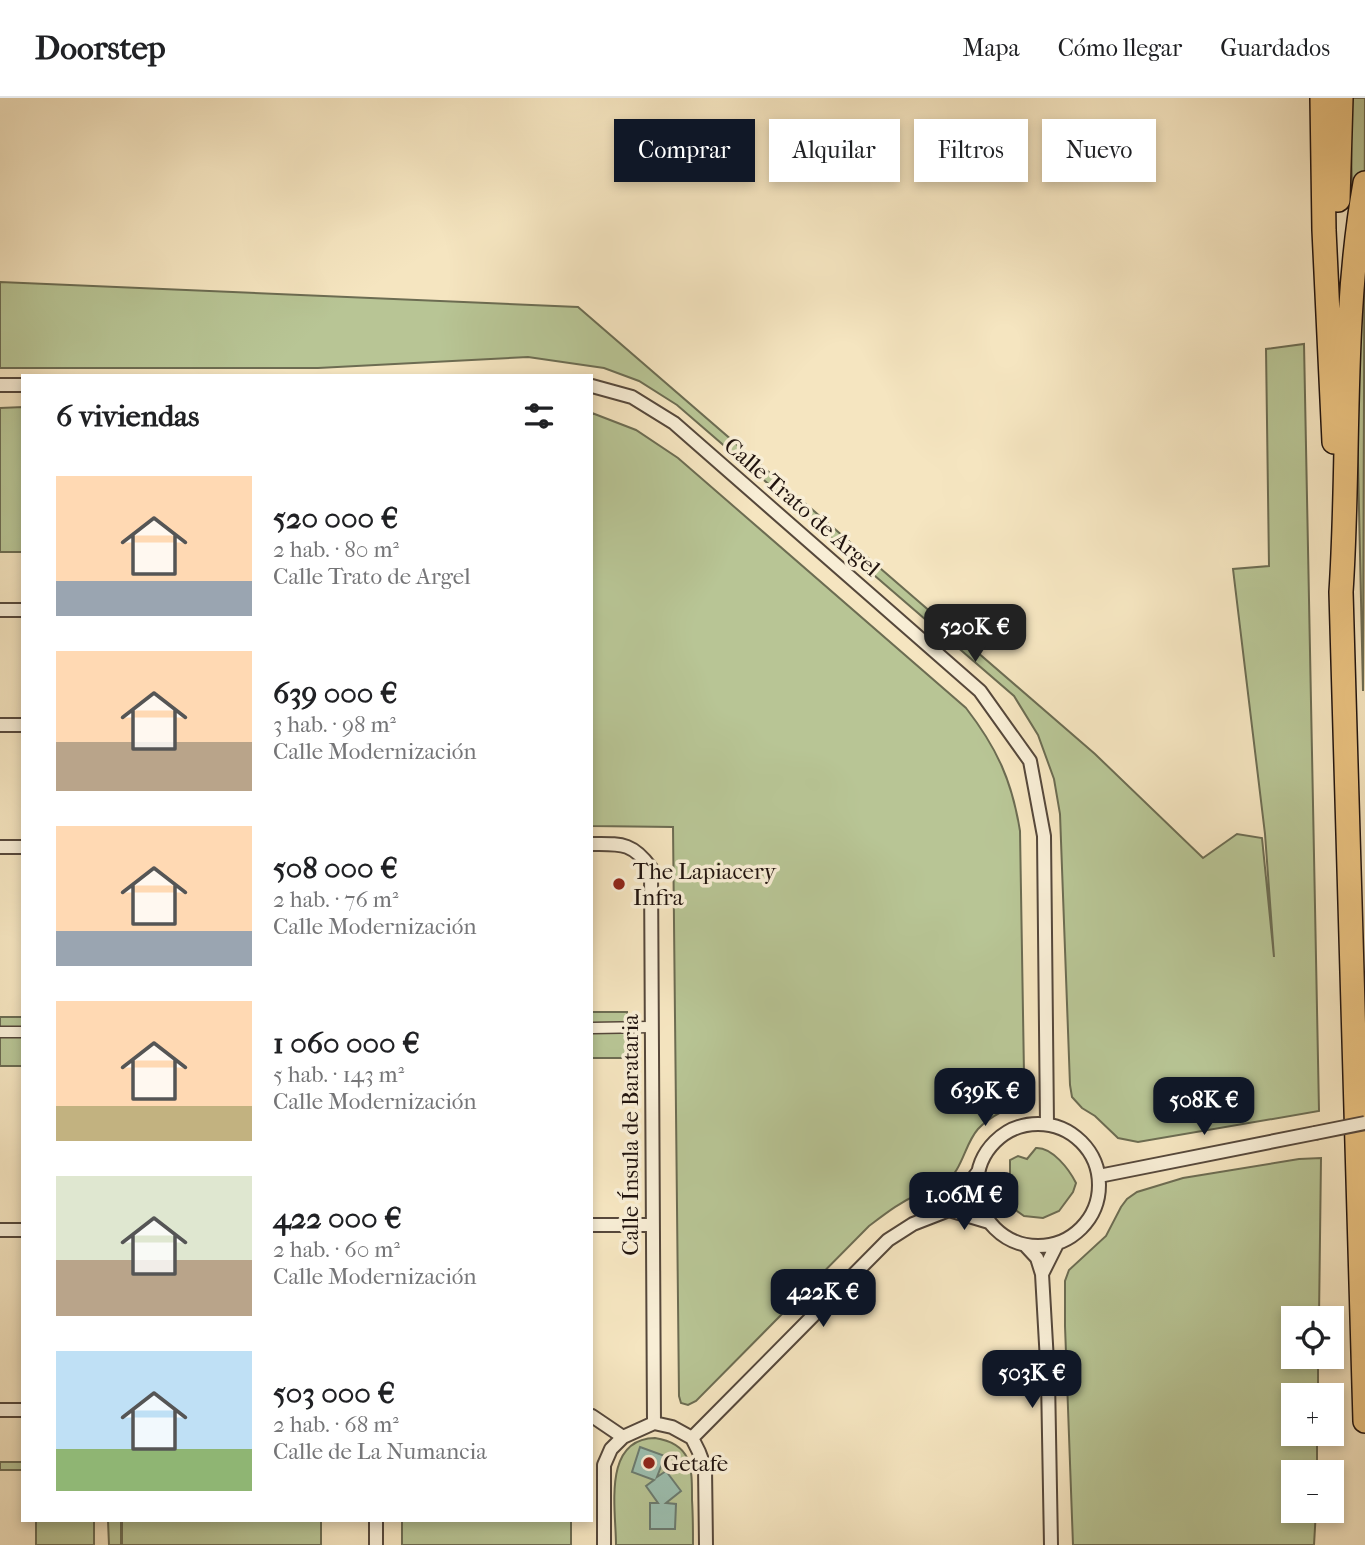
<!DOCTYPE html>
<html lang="es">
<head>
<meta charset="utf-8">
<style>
  body { margin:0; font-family:"IM FELL French Canon",serif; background:#f6f6f6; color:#202124; height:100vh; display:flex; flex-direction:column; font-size:26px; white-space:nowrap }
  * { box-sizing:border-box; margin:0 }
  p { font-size:23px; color:#757577 }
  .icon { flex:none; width:38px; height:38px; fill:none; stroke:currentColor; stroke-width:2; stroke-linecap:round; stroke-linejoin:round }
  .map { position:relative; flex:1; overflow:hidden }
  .details { position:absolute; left:21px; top:276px; width:572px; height:1148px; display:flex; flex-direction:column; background:#fff; border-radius:0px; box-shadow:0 4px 10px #0003 }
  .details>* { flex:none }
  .banner { position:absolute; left:614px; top:21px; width:646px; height:63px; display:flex; gap:14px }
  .controls { position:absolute; left:1281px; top:1208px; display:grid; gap:14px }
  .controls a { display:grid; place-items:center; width:63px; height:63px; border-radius:0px; background:#fff; box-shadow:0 4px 10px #0003; font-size:35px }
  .price { position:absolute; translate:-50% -60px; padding:0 16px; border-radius:14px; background:#111827; color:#fff; font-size:23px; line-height:46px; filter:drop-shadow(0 2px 4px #0008) }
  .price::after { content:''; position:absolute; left:50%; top:42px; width:21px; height:16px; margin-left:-10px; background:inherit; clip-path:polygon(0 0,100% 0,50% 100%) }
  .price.on { background:#222; color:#fff }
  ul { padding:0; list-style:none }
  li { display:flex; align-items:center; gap:21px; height:175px; padding:0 35px }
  li span { display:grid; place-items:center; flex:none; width:196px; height:140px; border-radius:0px; color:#555 }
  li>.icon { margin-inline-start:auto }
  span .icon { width:84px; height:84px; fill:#fffc; stroke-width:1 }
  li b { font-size:30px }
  h2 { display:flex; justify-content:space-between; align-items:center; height:84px; padding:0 35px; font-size:30px }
  .chip { padding:0 24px; border-radius:0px; background:#fff; box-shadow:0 4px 10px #0003; font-size:24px; line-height:63px }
  .chip.on { background:#111827; color:#fff }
  header { display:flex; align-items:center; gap:42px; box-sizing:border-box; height:98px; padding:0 35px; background:#fff; border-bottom:2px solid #e0e0e0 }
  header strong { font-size:33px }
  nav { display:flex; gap:38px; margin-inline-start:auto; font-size:24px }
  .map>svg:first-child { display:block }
  .green { fill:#b8c595; stroke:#6c6c52; stroke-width:2 }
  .water { fill:#9cbfb0; stroke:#6b7b70; stroke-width:2 }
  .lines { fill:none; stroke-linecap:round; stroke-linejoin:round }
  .pedestrian-casing { stroke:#56483b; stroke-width:13 }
  .minor-casing { stroke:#56483b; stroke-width:16 }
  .motorway-casing { stroke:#21140f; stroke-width:26 }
  .pedestrian { stroke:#f8eed6; stroke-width:10 }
  .minor { stroke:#f8eed6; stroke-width:12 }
  .motorway { stroke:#eac280; stroke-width:23 }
  .minor-bridge-casing { stroke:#56483b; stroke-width:16; stroke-linecap:butt }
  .minor-bridge { stroke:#f8eed6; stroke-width:12 }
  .poi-dot { fill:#8f2418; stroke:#f8eed6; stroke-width:2.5 }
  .labels { text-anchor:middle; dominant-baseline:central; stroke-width:7; stroke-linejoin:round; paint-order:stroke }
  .street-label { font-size:23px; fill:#21140f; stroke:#f8eed6 }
  .poi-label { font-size:23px; fill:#21140f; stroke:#f8eed6; text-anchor:start }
</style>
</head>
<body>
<header>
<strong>Doorstep</strong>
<nav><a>Mapa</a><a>Cómo llegar</a><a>Guardados</a></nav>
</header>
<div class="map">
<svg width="1365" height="1447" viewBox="0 0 1365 1447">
  <rect width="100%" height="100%" fill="#f5e5c0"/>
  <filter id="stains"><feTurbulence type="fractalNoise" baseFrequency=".00286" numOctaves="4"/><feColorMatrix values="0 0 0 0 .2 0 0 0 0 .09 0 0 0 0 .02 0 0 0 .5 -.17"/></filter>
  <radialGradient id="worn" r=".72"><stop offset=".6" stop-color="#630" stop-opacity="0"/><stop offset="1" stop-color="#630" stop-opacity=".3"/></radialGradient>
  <!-- green -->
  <path class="green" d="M1350,0H1365L1363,593Z
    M0,184L578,209L1095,656L1203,760L1237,736L1262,740L1274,859L1265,736L1233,471L1269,468L1266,251L1304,246L1319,1013L1138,1044L1118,1040L1095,1018L1082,1010L1072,999L1070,987L1060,716L1054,681L1038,637L1014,598L677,307L639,283L604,270L528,259L318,270H0Z
    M23,309V454H0V310Z
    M592,315L636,332L678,360L966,610C997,650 1012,683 1020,733L1024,976C1019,1020 1002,1005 978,1031C964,1047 963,1072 944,1086C937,1092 928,1093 919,1096C900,1104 885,1116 869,1128L696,1303L688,1307L681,1305L679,1298L673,729L592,728Z
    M592,914H627V960H592Z
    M0,919H23V968H0Z
    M1036,1050C1052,1049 1069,1071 1076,1085L1073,1094L1059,1113L1043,1120L1024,1118L1017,1113L1001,1087L1002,1083L1010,1075V1062L1018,1058L1027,1061Z
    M1321,1060L1319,1220H1293V1258H1318V1297H1293V1335H1317V1374H1293V1412H1316L1314,1447H1073L1065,1228V1183L1069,1172L1106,1138L1121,1109L1127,1101L1137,1094L1183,1080L1299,1061Z
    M655,1340C693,1346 692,1370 692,1402C693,1417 693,1432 693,1447H616C616,1411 602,1341 655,1340Z
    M0,1364H23V1372H0Z
    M36,1423H94V1447H36Z
    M108,1423H121V1447H109Z
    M122,1423H321V1447H122Z
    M402,1423H571V1447H402Z"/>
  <!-- water -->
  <path class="water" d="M640,1349L665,1358L657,1379L666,1373L681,1393L666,1405L676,1406L675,1431H650V1405H658L646,1388L654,1382L632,1374Z"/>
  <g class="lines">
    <!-- pedestrian casing -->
    <g class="pedestrian-casing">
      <path id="pedestrian" d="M592,930L650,929
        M0,934H23"/>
    </g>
    <!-- minor casing -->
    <g class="minor-casing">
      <path id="minor" d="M0,287H23
        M592,288L632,299L674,325L980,593L1030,663L1044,738L1047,1026
        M0,512H23
        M0,627H23
        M592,746C621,746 632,744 651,770L654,1325
        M0,749H23
        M977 1087a61 61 0 1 1 122 0a61 61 0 1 1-122 0Z
        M1099,1078L1315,1035
        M949,1112L989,1124
        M592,1127H652
        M0,1132H23
        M1025,1147L1037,1160L1042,1176L1048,1281L1051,1447
        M1042,1176L1057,1146
        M0,1312H23
        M592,1318L623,1339
        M692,1340L888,1142L913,1126L949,1112L978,1074
        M376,1423V1447
        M604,1447V1367L611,1351L623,1339L654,1325L672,1329L692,1340L699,1354L705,1370L706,1447"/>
    </g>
    <!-- motorway casing -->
    <g class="motorway-casing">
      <path id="motorway" d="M1322,0L1324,132L1334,344
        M1365,85C1341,219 1350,358 1341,494L1365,1323
        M1338,102L1341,0"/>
    </g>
    <!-- pedestrian -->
    <use href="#pedestrian" class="pedestrian"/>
    <!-- minor -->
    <use href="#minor" class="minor"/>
    <!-- motorway -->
    <use href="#motorway" class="motorway"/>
    <!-- minor-bridge casing -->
    <g class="minor-bridge-casing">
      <path id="minor-bridge" d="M1315,1035L1365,1025"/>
    </g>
    <!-- minor-bridge -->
    <use href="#minor-bridge" class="minor-bridge"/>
  </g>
  <!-- markers -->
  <g class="poi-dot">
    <circle cx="619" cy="786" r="7"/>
    <circle cx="649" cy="1365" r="7"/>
  </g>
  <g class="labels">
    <!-- street labels -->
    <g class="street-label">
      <text transform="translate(802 409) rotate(41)">Calle Trato de Argel</text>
      <text transform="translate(630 1037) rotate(-90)">Calle Ínsula de Barataria</text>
    </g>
    <!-- poi labels -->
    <g class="poi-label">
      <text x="633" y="773">The Lapiacery<tspan x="633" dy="26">Infra</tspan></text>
      <text x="663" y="1365">Getafe</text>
    </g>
  </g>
  <rect width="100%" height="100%" filter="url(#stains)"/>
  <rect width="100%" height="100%" fill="url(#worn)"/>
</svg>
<div class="controls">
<a><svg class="icon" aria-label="locate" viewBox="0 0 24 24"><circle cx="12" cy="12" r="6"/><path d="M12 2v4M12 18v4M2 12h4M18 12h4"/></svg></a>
<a>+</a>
<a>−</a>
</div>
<b class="price on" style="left:975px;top:566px">520K €</b>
<b class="price" style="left:985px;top:1030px">639K €</b>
<b class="price" style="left:1204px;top:1039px">508K €</b>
<b class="price" style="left:964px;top:1134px">1.06M €</b>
<b class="price" style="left:823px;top:1231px">422K €</b>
<b class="price" style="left:1032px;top:1312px">503K €</b>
<div class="banner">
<a class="chip on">Comprar</a>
<a class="chip">Alquilar</a>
<a class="chip">Filtros</a>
<a class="chip">Nuevo</a>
</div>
<section class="details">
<h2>6 viviendas<svg class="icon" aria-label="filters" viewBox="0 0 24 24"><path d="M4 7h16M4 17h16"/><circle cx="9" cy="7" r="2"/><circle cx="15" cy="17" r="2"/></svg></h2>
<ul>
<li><span style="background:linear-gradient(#ffd9b3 75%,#9aa5b1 0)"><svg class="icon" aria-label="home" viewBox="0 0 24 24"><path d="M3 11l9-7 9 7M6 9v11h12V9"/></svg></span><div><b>520 000 €</b><p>2 hab. · 80 m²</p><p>Calle Trato de Argel</p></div></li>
<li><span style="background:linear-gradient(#ffd9b3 65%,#b9a48a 0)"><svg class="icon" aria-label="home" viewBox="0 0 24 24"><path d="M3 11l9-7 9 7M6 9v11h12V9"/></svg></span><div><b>639 000 €</b><p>3 hab. · 98 m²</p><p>Calle Modernización</p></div></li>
<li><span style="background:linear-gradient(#ffd9b3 75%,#9aa5b1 0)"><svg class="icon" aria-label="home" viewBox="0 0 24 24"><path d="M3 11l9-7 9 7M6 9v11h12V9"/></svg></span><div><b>508 000 €</b><p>2 hab. · 76 m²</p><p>Calle Modernización</p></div></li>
<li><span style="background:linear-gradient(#ffd9b3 75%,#c2b280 0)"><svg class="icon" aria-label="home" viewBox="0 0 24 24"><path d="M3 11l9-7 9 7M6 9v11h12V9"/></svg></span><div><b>1 060 000 €</b><p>5 hab. · 143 m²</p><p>Calle Modernización</p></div></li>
<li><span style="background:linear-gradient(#dfe7d0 60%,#b9a48a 0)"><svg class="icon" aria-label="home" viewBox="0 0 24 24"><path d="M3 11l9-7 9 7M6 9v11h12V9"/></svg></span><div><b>422 000 €</b><p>2 hab. · 60 m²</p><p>Calle Modernización</p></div></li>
<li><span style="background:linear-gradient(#bfe0f5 70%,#8fb573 0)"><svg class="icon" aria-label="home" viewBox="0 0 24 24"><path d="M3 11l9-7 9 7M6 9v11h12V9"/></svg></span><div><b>503 000 €</b><p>2 hab. · 68 m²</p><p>Calle de La Numancia</p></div></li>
</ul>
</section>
</div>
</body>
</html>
